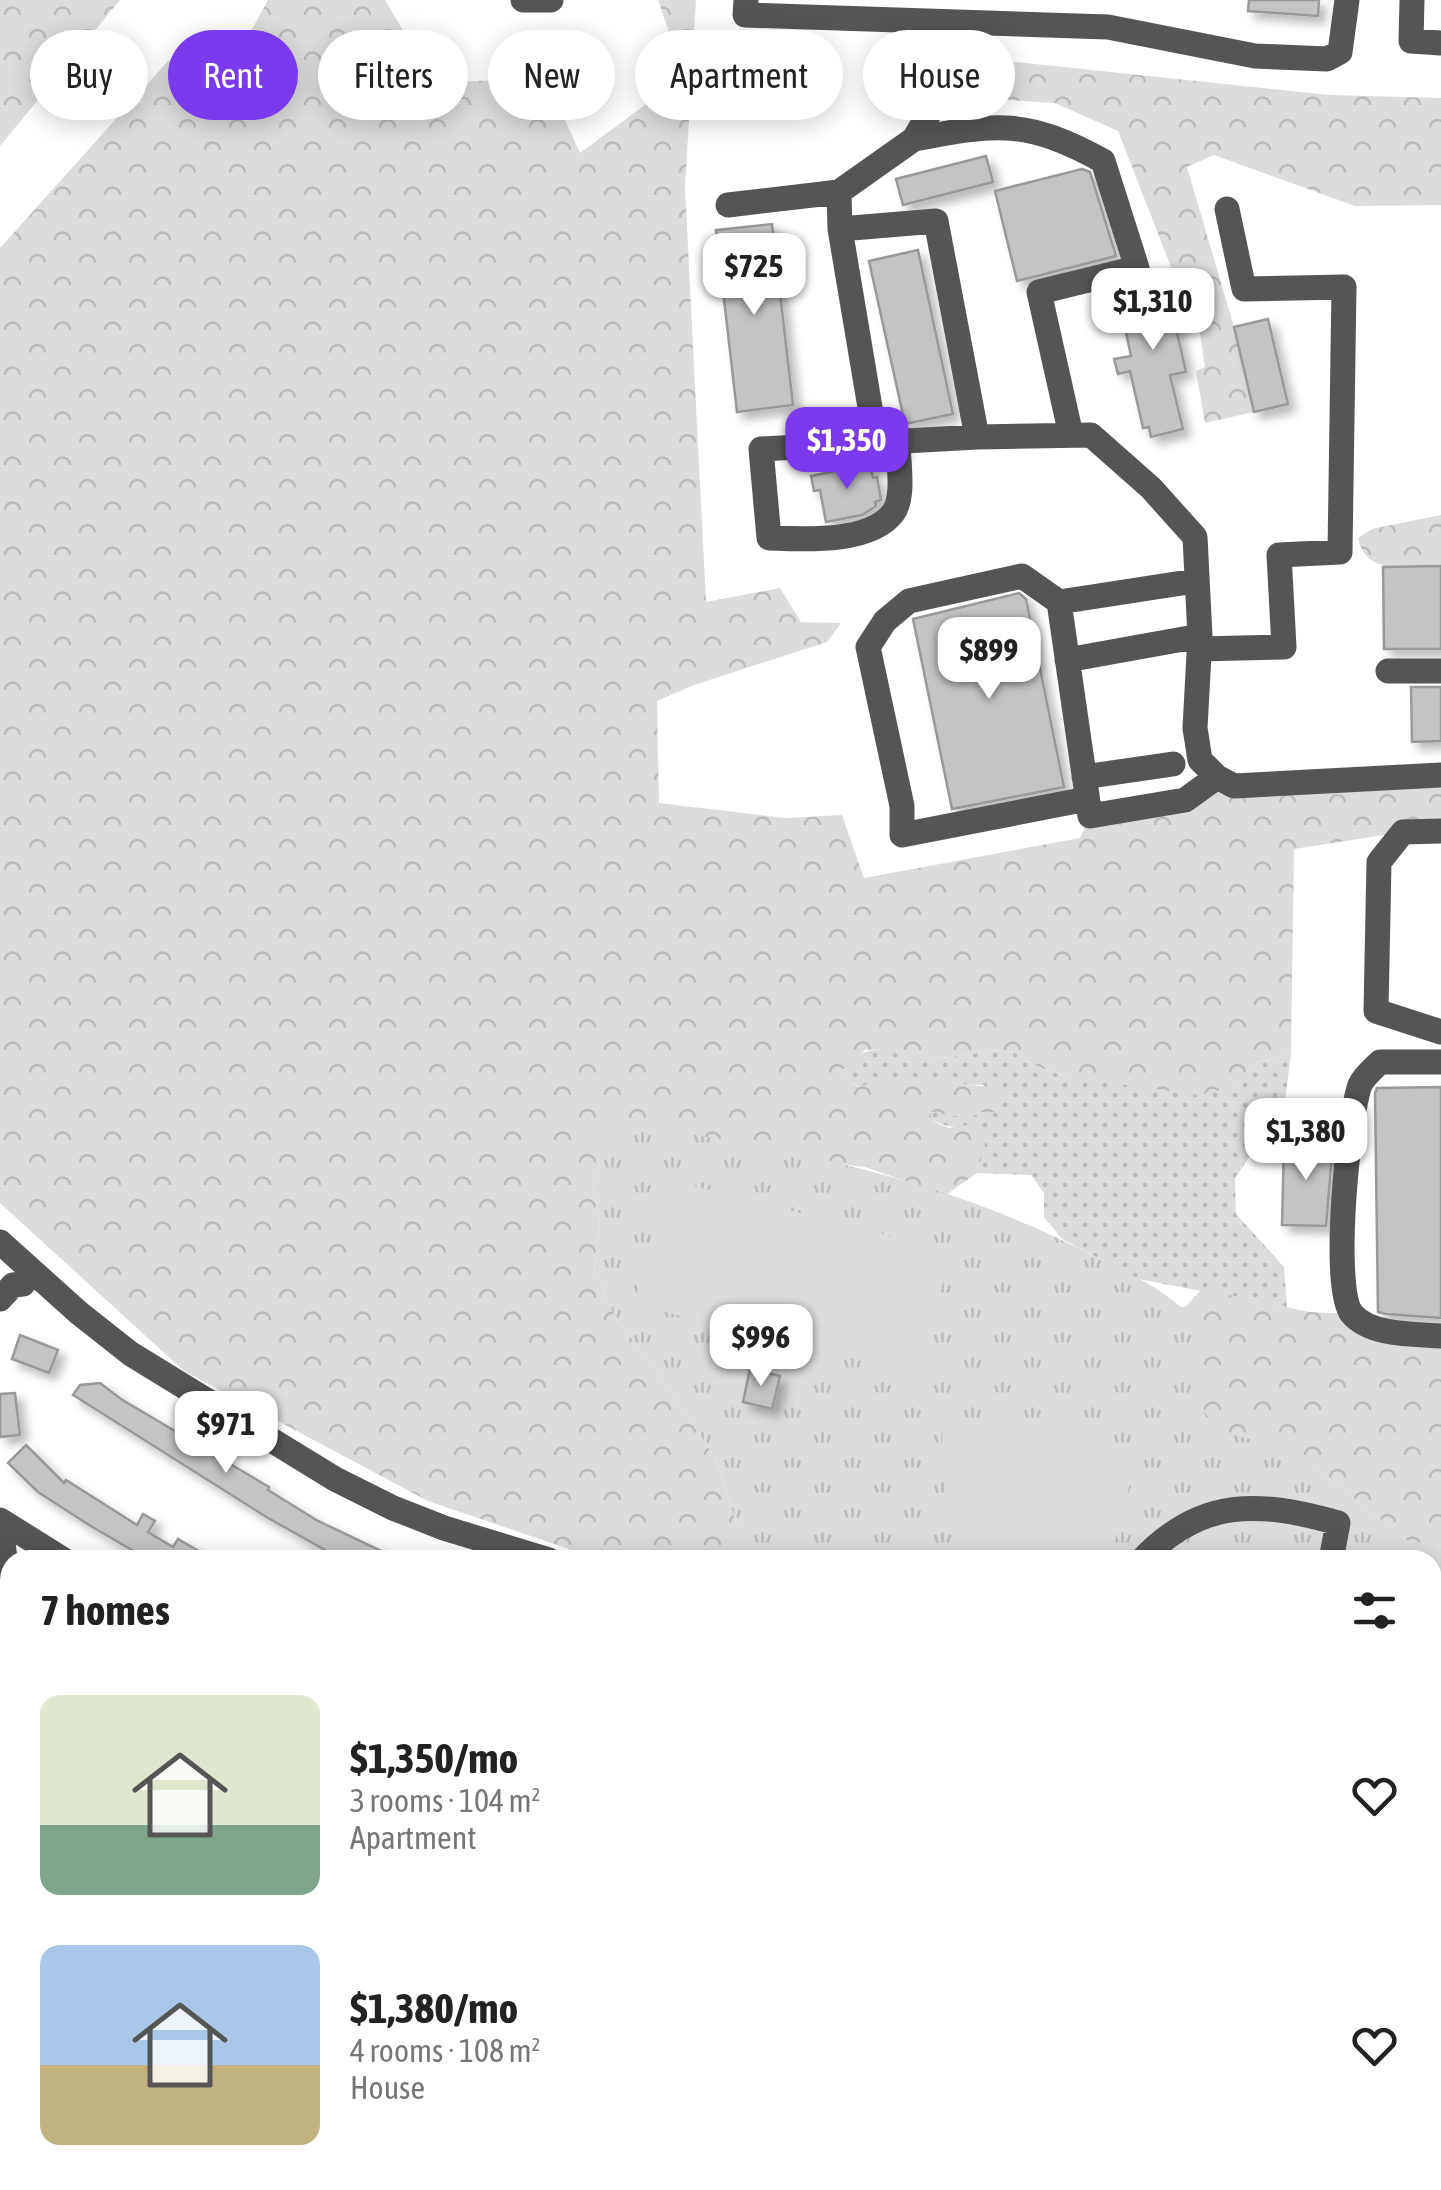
<!DOCTYPE html>
<html lang="en">
<head>
<meta charset="utf-8">
<style>
  body { margin:0; font-family:"Asap Condensed",sans-serif; background:#f6f6f6; color:#222; height:100vh; display:flex; flex-direction:column; font-size:38px; white-space:nowrap }
  * { box-sizing:border-box; margin:0 }
  p { font-size:32px; color:#767676 }
  .icon { flex:none; width:55px; height:55px; fill:none; stroke:currentColor; stroke-width:2; stroke-linecap:round; stroke-linejoin:round }
  .map { position:relative; flex:1; overflow:hidden }
  .side { position:absolute; left:0px; top:1550px; width:1442px; height:640px; display:flex; flex-direction:column; background:#fff; border-radius:30px 30px 0 0; box-shadow:0 5px 25px #0003 }
  .side>* { flex:none }
  .hud { position:absolute; left:30px; top:30px; width:1382px; height:90px; display:flex; gap:20px }
  .price { position:absolute; translate:-50% -85px; padding:0 22px; border-radius:20px; background:#fff; color:#222; font-size:32px; line-height:65px; filter:drop-shadow(0 2px 5px #0008) }
  .price::after { content:''; position:absolute; left:50%; top:60px; width:30px; height:22px; margin-left:-15px; background:inherit; clip-path:polygon(0 0,100% 0,50% 100%) }
  .price.current { background:#7c3aed; color:#fff }
  ul { padding:0; list-style:none }
  li { display:flex; align-items:center; gap:30px; height:250px; padding:0 40px }
  li span { display:grid; place-items:center; flex:none; width:280px; height:200px; border-radius:20px; color:#555 }
  li>.icon { margin-inline-start:auto }
  span .icon { width:120px; height:120px; fill:#fffc; stroke-width:1 }
  li b { font-size:42px }
  h2 { display:flex; justify-content:space-between; align-items:center; height:120px; padding:0 40px; font-size:42px }
  .tag { padding:0 35px; border-radius:45px; background:#fff; box-shadow:0 5px 25px #0003; font-size:35px; line-height:90px }
  .tag.current { background:#7c3aed; color:#fff }
  .map>svg:first-child { display:block }
  .grass { fill:url(#grass-dots) }
  .forest { fill:url(#forest-crowns) }
  .park { fill:url(#park-tufts) }
  .pitch { fill:#dcdcdc }
  .building { fill:#c4c4c4; stroke:#999; stroke-width:2.5; filter:url(#shadow) }
  .lines { fill:none; stroke-linecap:round; stroke-linejoin:round }
  .minor { stroke:#555; stroke-width:25 }
</style>
</head>
<body>
<div class="map">
<svg width="1441" height="2190" viewBox="0 0 1441 2190">
  <defs>
    <pattern id="grass-dots" width="8" height="8" patternUnits="userSpaceOnUse" patternTransform="scale(2.5)"><rect width="8" height="8" fill="#dcdcdc"/><path d="M2 2h.1M6 6h.1" fill="none" stroke="#bbb" stroke-width="1.8" stroke-linecap="round"/></pattern>
    <pattern id="forest-crowns" width="20" height="18" patternUnits="userSpaceOnUse" patternTransform="scale(2.5)"><rect width="20" height="18" fill="#dcdcdc"/><path d="M2 6a3 3 0 1 1 6 0M12 15a3 3 0 1 1 6 0" fill="none" stroke="#bbb"/></pattern>
    <pattern id="park-tufts" width="24" height="20" patternUnits="userSpaceOnUse" patternTransform="scale(2.5)"><rect width="24" height="20" fill="#dcdcdc"/><path d="M3 7l-1-3M5 7V3M7 7l1-3M15 17l-1-3M17 17v-4M19 17l1-3" fill="none" stroke="#bbb"/></pattern>
    <filter id="shadow"><feDropShadow dx="7" dy="7" stdDeviation="5" flood-color="#0004"/></filter>
  </defs>
  <rect width="100%" height="100%" fill="#fff"/>
  <!-- grass -->
  <path class="grass" d="M882,1049L928,1060L999,1050L1015,1053L1039,1067L1067,1077L1130,1084L1230,1088L1255,1063L1291,1054L1282,1125L1258,1144L1235,1178L1236,1214L1284,1267L1287,1307L1138,1279L1062,1239L1044,1217V1193L1031,1175L977,1173L987,1134C966,1125 946,1131 928,1117L927,1110L941,1111L985,1085C943,1086 900,1072 860,1087L844,1079L841,1070C854,1056 863,1050 882,1049Z"/>
  <!-- forest -->
  <path class="forest" d="M0,0H120L0,146Z
    M268,0H385L434,83L546,78L580,153L676,82L668,29L658,0H696L685,188L706,602L780,588L801,622L841,623L827,642L694,685L657,701L659,803L785,818L842,815L864,878L1080,838L1090,816L1185,800L1217,777L1441,775V831L1403,832L1294,849L1291,1054L1255,1063L1230,1088L1199,1095L1067,1077L1039,1067L1015,1053L999,1050L928,1060L912,1059L882,1049L865,1050L842,1070L844,1079L859,1087L874,1081L906,1078L998,1088L1002,1098L995,1112H980L970,1119L928,1111L934,1122L949,1128L967,1125L988,1134L977,1173L946,1195L865,1167L599,1135L600,1161L593,1186L600,1225L594,1269L615,1317L646,1356L715,1457L748,1560H601L428,1501L184,1371L0,1203V248L168,61L252,29Z
    M949,55L1330,95L1441,98V205L1355,206L1214,155L1187,167L1234,327L1254,412L1205,423L1196,371L1205,367L1192,282L1171,267L1118,131L1055,103L995,99L933,107Z
    M1441,515V566C1410,567 1366,577 1358,538L1372,529Z
    M1202,1289L1309,1312L1352,1314L1441,1336V1546L1408,1541L1314,1467L1214,1441L1169,1325Z"/>
  <!-- park -->
  <path class="park" d="M622,1124C786,1147 948,1179 1096,1257C1125,1272 1156,1285 1181,1307L1194,1306L1204,1362L1203,1409L1217,1431L1272,1444L1314,1467L1408,1541L1441,1546V1665L1433,1663L1432,1560H748L715,1457L646,1356L615,1317L594,1269L600,1225L593,1186L600,1161L598,1135Z"/>
  <!-- pitch -->
  <path class="pitch" d="M666,1179L951,1251L919,1375L634,1304Z
    M943,1423L1089,1429C1110,1437 1128,1456 1131,1480L1110,1560H976C944,1519 940,1473 943,1423Z"/>
  <!-- building -->
  <path class="building" d="M1249,0H1319L1318,16L1248,11Z
    M986,156L993,182L903,205L896,179Z
    M1082,169L1090,172L1116,256L1017,281L995,191Z
    M772,224L793,405L737,412L716,230Z
    M918,250L953,414L905,424L869,261Z
    M1152,276L1153,284L1167,281L1172,301L1175,300L1181,327L1176,328L1186,372L1170,375L1183,429L1151,437L1149,427L1143,428L1130,371L1118,374L1114,359L1131,356L1117,290L1141,284Z
    M1268,319L1288,404L1254,412L1234,327Z
    M870,464L873,478L877,477L881,500L875,502L876,506L862,515L826,522L820,490L814,491L811,476Z
    M1441,566V649H1384L1383,567Z
    M1019,593L1026,599L1064,787L952,809L913,619Z
    M1411,687H1441V741L1412,742Z
    M1441,1087V1318L1386,1314L1378,1312L1375,1093L1377,1088Z
    M1284,1142L1333,1143L1326,1226L1282,1225Z
    M20,1335L58,1350L49,1373L12,1359Z
    M750,1369L780,1376L772,1409L743,1402Z
    M100,1383L121,1399L269,1487L268,1490L318,1521L400,1560H343L268,1518L73,1395L80,1385Z
    M15,1393L20,1435L0,1437V1394Z
    M26,1445L64,1483L66,1480L137,1525L143,1514L155,1521L148,1532L173,1547L178,1539L214,1560H149L89,1525L38,1492L8,1463Z"/>
  <g class="lines">
    <!-- minor -->
    <path class="minor" d="M523,0H551
      M746,0L745,15L1108,27L1255,56L1327,59L1340,52L1347,0
      M1412,0L1411,41L1441,43
      M945,22L949,55L933,107L914,139L839,192L840,229L936,221L977,437
      M914,139C998,123 1026,119 1103,161L1137,268L1039,292L1071,435
      M728,205L839,192
      M840,229L876,443
      M898,441C898,461 905,497 893,513C869,544 803,539 769,538L761,449L977,437L1091,435L1151,488L1195,537L1200,636L1195,728L1200,760L1217,777L1234,786L1441,775
      M1195,581L1059,602L1090,816L1185,800L1217,777
      M1059,602L1022,576L909,601L885,621L868,647L902,806V835L1087,799
      M1199,649L1284,647L1279,555L1340,552L1344,287L1244,289L1227,209
      M1067,660L1200,636
      M1388,671H1441
      M1084,777L1173,764
      M1441,831L1403,832L1379,862L1376,1011L1441,1032
      M1441,1062H1380C1373,1069 1364,1076 1360,1085C1348,1118 1331,1289 1352,1314C1371,1336 1415,1334 1441,1336
      M0,1242L79,1313L131,1354L335,1479L393,1508L444,1528L549,1560
      M0,1299L13,1285L23,1284
      M0,1520L64,1560
      M0,1521L8,1581L0,1652
      M1142,1560C1201,1497 1261,1501 1338,1523L1331,1560
      M1432,1852H1441
      M0,2154L10,2163
      M1432,2158L1441,2166
      M35,2180L56,2190
      M459,2180L462,2190
      M604,2190H659
      M697,2190L698,2180
      M948,2190L965,2180"/>
  </g>
</svg>
<b class="price" style="left:754px;top:318px">$725</b>
<b class="price" style="left:1153px;top:353px">$1,310</b>
<b class="price current" style="left:847px;top:492px">$1,350</b>
<b class="price" style="left:989px;top:702px">$899</b>
<b class="price" style="left:1306px;top:1183px">$1,380</b>
<b class="price" style="left:761px;top:1389px">$996</b>
<b class="price" style="left:226px;top:1476px">$971</b>
<div class="hud">
<a class="tag">Buy</a>
<a class="tag current">Rent</a>
<a class="tag">Filters</a>
<a class="tag">New</a>
<a class="tag">Apartment</a>
<a class="tag">House</a>
</div>
<section class="side">
<h2>7 homes<svg class="icon" aria-label="filters" viewBox="0 0 24 24"><path d="M4 7h16M4 17h16"/><circle cx="9" cy="7" r="2"/><circle cx="15" cy="17" r="2"/></svg></h2>
<ul>
<li><span style="background:linear-gradient(#dfe7d0 65%,#7fa58c 0)"><svg class="icon" aria-label="home" viewBox="0 0 24 24"><path d="M3 11l9-7 9 7M6 9v11h12V9"/></svg></span><div><b>$1,350/mo</b><p>3 rooms · 104 m²</p><p>Apartment</p></div><svg class="icon" aria-label="heart" viewBox="0 0 24 24"><path d="M12 20l-8-8c-3-5 5-10 8-4 3-6 11-1 8 4z"/></svg></li>
<li><span style="background:linear-gradient(#a9c7e8 60%,#c2b280 0)"><svg class="icon" aria-label="home" viewBox="0 0 24 24"><path d="M3 11l9-7 9 7M6 9v11h12V9"/></svg></span><div><b>$1,380/mo</b><p>4 rooms · 108 m²</p><p>House</p></div><svg class="icon" aria-label="heart" viewBox="0 0 24 24"><path d="M12 20l-8-8c-3-5 5-10 8-4 3-6 11-1 8 4z"/></svg></li>
</ul>
</section>
</div>
</body>
</html>
